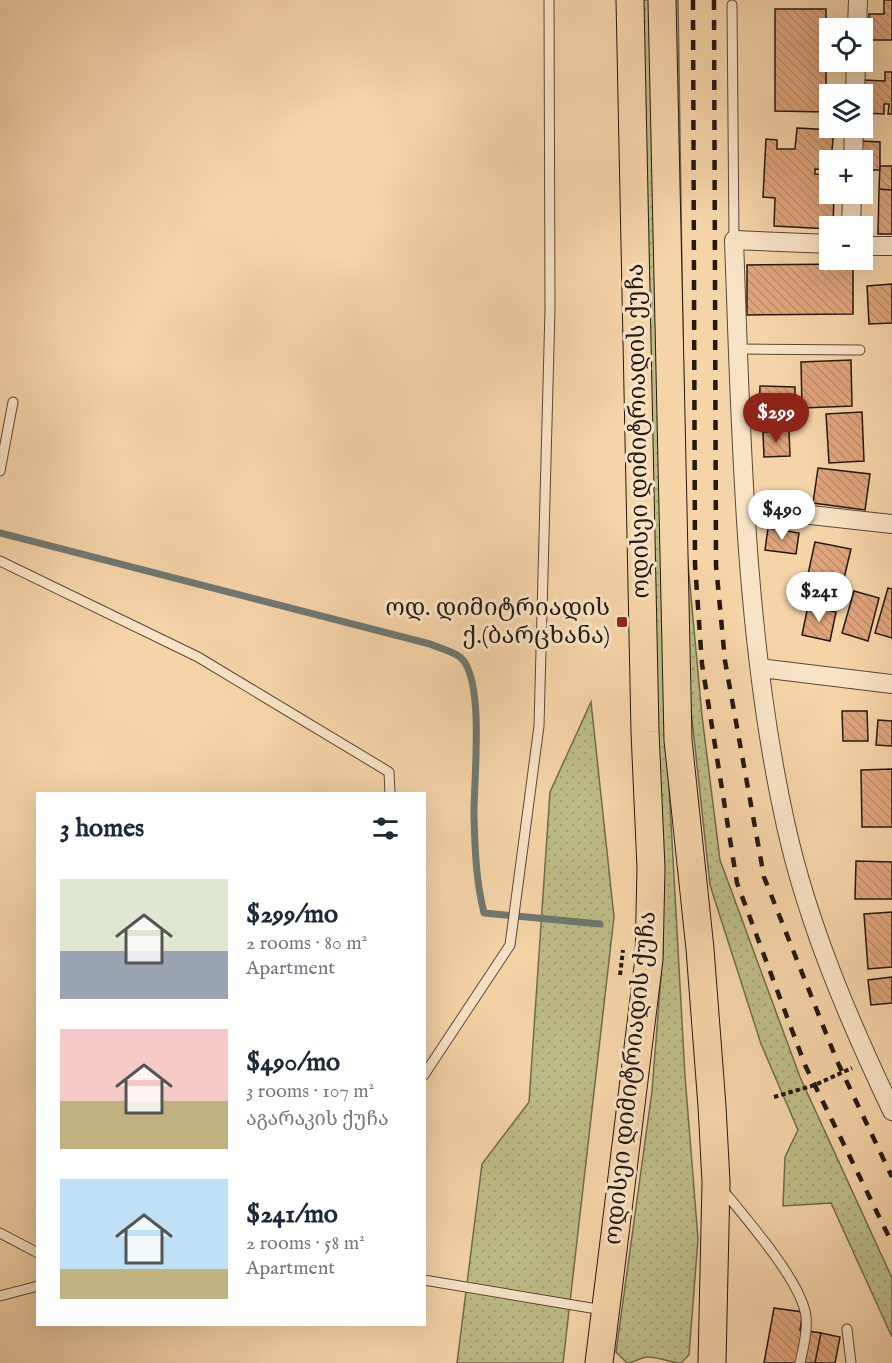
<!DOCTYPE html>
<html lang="en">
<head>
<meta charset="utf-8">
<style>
  body { margin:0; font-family:"IM FELL English","Noto Serif Georgian",serif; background:#f2f2f3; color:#1f2937; height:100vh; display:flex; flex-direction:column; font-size:22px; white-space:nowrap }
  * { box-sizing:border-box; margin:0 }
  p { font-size:20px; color:#747a83 }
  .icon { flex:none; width:33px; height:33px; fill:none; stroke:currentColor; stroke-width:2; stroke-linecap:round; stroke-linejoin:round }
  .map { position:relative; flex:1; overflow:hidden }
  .side { position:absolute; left:36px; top:792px; width:390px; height:534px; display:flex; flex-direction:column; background:#fff; border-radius:0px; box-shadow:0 6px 24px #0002 }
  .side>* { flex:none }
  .fabs { position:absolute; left:819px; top:18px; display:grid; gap:12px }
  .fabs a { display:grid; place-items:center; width:54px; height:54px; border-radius:0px; background:#fff; box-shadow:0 6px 24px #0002; font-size:30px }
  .price { position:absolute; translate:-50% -51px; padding:0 14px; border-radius:21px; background:#fff; color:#222; font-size:20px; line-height:39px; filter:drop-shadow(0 2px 3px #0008) }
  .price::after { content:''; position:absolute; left:50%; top:36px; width:18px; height:14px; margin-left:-9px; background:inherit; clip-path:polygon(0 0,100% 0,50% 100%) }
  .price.active { background:#8f2418; color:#fff }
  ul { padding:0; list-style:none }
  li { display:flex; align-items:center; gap:18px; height:150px; padding:0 24px }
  li span { display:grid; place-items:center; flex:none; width:168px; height:120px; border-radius:0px; color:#555 }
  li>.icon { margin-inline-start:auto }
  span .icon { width:72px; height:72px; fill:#fffc; stroke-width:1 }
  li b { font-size:26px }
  h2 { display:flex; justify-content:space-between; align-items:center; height:72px; padding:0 24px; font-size:26px }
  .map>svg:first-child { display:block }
  .grass { fill:url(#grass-dots); stroke:#726a4c; stroke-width:1.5 }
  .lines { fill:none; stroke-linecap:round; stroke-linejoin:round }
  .stream { stroke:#6f7871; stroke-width:7 }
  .building { fill:url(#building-back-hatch); stroke:#261912; stroke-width:1.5 }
  .service-casing { stroke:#5a4838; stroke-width:11 }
  .minor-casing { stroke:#5a4838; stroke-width:20 }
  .primary-casing { stroke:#261912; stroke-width:29 }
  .path { stroke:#261912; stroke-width:4; stroke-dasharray:4.5 3; stroke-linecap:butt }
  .service { stroke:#f8e3c6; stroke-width:9 }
  .minor { stroke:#f8e3c6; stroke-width:18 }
  .primary { stroke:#f5d4a8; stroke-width:27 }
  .rail { stroke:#261912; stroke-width:4.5; stroke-dasharray:10 10; stroke-linecap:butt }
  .poi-dot { fill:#8f2418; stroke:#f8e3c6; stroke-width:2 }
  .labels { text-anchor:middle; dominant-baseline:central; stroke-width:6; stroke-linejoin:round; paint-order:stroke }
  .street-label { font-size:24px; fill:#261912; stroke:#f8e3c6 }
  .poi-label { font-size:24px; fill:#261912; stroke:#f8e3c6; text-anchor:end }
</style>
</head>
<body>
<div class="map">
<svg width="892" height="1363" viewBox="0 0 892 1363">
  <defs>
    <pattern id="grass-dots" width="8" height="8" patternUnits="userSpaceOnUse" patternTransform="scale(1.5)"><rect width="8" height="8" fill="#bdbc86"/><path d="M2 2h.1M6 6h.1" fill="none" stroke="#a2a173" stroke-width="1.8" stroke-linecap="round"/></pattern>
    <pattern id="building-back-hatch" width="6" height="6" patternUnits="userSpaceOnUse" patternTransform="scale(1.5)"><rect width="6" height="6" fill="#e0a57c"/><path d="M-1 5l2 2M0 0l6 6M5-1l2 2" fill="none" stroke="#c08d6a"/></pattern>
  </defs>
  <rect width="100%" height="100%" fill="#f5d4a8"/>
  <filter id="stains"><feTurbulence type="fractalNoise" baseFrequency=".00333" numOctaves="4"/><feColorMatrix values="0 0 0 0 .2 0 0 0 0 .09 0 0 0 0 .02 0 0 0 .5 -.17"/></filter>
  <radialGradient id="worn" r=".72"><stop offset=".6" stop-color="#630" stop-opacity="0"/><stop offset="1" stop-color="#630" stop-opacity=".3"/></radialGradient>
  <!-- grass -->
  <path class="grass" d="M642,0H650L667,750L685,1076L698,1239L689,1355L681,1363C668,1363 658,1356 646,1357C639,1358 634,1363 627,1363L616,1352L652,1091L663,951Z
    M670,0H678L686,542L702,716L720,860L800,1077L892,1278V1337L831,1203L783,1206L785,1157L798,1130L761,1044L710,885L690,701Z
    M591,702L614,917L563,1363H457L482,1164L529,1102L550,792Z"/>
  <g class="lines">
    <!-- stream -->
    <path class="stream" d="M0,533L430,644C439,648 452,651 460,657C486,678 473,785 474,818C475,850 476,881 484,913L600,924"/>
  </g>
  <!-- building -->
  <path class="building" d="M884,0H892V40H868L869,14H884Z
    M775,9H826V112L775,111Z
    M885,72H892V114H888L889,104H884V114L862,113L863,80L885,81Z
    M797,128L834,130L830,170L815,169V174L830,175V194H834L833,226L830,229L774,226L775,198L763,197L766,139L777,140V149H795Z
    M861,141L880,142V170H862Z
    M880,166H892V190L879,189Z
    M879,189L892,190V234H878Z
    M853,264V314L747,315V265Z
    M892,284V323L869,324L867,286Z
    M851,360L852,406L802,408L801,362Z
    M760,386L795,387V413L759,412Z
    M862,412L864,461L829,463L826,414Z
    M789,431L790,456L764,457L763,432Z
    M818,468L870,474L865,510L813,503Z
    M768,528L799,533L796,554L765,550Z
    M815,542L851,549L840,595L805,588Z
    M888,588L892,589V638L875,633Z
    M854,591L879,598L868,641L842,633Z
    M808,606L836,612L830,641L802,635Z
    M842,711H867L868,741H843Z
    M878,720L892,721V746L876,745Z
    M892,769V827H862L861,770Z
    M856,861L892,862V899H855Z
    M892,912V967L868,969L864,914Z
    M892,977V1003L871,1005L868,980Z
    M774,1308L803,1312L800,1330L821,1333L815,1363H764Z
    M821,1333L840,1337L835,1363H815Z"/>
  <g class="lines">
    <!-- service casing -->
    <g class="service-casing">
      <path id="service" d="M732,5L734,240
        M738,349L860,350
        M0,471L13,402
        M0,561L198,657L389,772L390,794
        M424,1075L510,945L539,726L550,309L549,0
        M722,1189C744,1216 803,1283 806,1317C808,1330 803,1350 800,1363
        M0,1233L38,1253
        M424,1280L603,1310
        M0,1296L38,1286
        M847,1329L851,1363"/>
    </g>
    <!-- minor casing -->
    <g class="minor-casing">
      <path id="minor" d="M857,28L858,0
        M855,94L856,62
        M853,160L854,128
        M851,226L852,194
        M830,244L734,240C741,431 744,639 786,826C808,925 849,1020 892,1111
        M862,246H892
        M747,508L892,524
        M760,668L892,684"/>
    </g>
    <!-- primary casing -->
    <g class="primary-casing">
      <path id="primary" d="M662,0L678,740L700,949L712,1106L716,1182L712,1363
        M599,1363L649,959L651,868L645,732L630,0"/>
    </g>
    <!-- path -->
    <path class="path" d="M620,975L623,950
      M774,1097L815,1085L852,1068"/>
    <!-- service -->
    <use href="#service" class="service"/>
    <!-- minor -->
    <use href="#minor" class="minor"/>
    <!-- primary -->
    <use href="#primary" class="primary"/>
    <!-- rail -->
    <path class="rail" d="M693,0L695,564L702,664L737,883L805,1065L892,1243
      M714,0L716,565L725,661L764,877L837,1061L892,1177"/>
  </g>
  <!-- markers -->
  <rect class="poi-dot" x="616" y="616" width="12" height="12" rx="3"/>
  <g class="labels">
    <!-- street labels -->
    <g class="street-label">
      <text transform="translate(639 431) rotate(-91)">ოდისეი დიმიტრიადის ქუჩა</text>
      <text transform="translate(631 1078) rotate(-84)">ოდისეი დიმიტრიადის ქუჩა</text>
    </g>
    <!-- poi labels -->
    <g class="poi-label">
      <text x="610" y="608">ოდ. დიმიტრიადის<tspan x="610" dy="28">ქ.(ბარცხანა)</tspan></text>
    </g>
  </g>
  <rect width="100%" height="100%" filter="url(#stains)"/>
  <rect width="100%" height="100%" fill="url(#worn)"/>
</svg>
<div class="fabs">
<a><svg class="icon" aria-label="locate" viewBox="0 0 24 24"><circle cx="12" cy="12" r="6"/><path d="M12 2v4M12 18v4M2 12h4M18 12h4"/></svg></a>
<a><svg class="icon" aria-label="layers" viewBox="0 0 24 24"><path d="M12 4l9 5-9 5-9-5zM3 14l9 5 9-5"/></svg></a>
<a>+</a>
<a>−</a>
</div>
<b class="price active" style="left:776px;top:444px">$299</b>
<b class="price" style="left:782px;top:541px">$490</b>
<b class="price" style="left:819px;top:623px">$241</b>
<section class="side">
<h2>3 homes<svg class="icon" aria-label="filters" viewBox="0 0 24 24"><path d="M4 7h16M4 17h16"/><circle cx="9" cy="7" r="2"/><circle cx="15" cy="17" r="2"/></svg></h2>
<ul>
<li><span style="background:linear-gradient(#dfe7d0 60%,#9aa5b1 0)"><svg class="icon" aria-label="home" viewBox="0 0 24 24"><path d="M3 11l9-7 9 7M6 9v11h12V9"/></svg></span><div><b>$299/mo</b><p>2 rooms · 80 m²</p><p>Apartment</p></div></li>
<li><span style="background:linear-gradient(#f6c9c9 60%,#c2b280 0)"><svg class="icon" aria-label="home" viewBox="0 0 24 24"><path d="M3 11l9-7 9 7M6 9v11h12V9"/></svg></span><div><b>$490/mo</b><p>3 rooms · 107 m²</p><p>აგარაკის ქუჩა</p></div></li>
<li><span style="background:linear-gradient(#bfe0f5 75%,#c2b280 0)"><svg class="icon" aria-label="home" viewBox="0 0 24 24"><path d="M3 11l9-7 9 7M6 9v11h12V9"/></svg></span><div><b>$241/mo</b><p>2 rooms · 58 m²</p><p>Apartment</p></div></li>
</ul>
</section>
</div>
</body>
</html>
